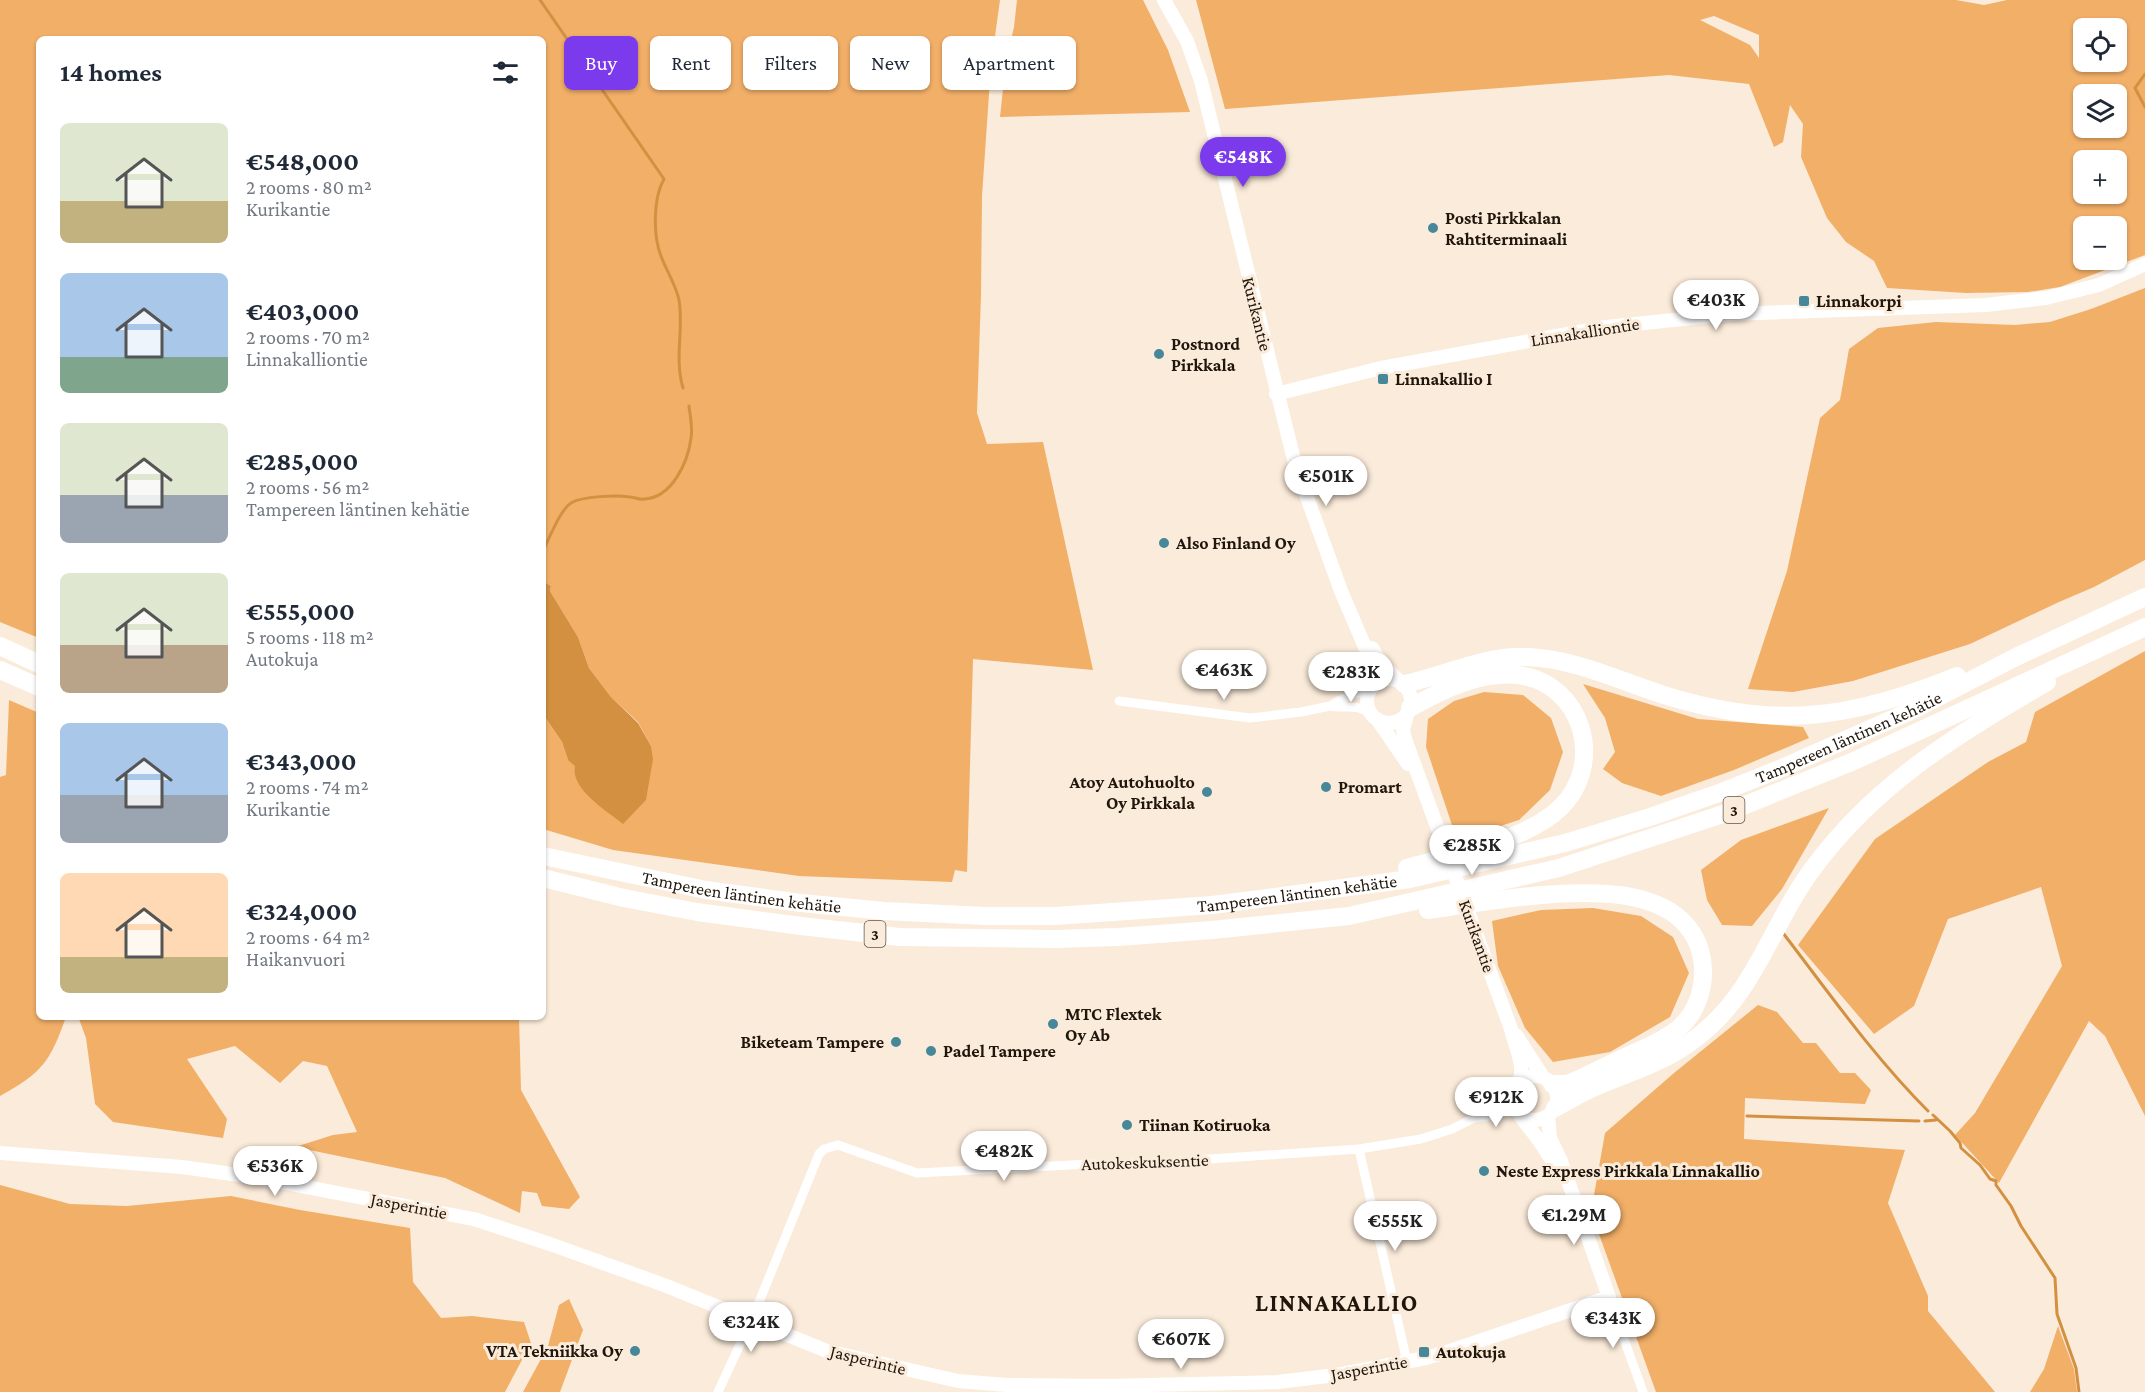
<!DOCTYPE html>
<html lang="en">
<head>
<meta charset="utf-8">
<style>
  body { margin:0; font-family:"Crimson Pro",serif; background:#f2f2f3; color:#1f2937; height:100vh; display:flex; flex-direction:column; font-size:22px; white-space:nowrap }
  * { box-sizing:border-box; margin:0 }
  p { font-size:20px; color:#747a83 }
  .icon { flex:none; width:33px; height:33px; fill:none; stroke:currentColor; stroke-width:2; stroke-linecap:round; stroke-linejoin:round }
  .map { position:relative; flex:1; overflow:hidden }
  .side { position:absolute; left:36px; top:36px; width:510px; height:984px; display:flex; flex-direction:column; background:#fff; border-radius:9px; box-shadow:0 2px 4px #0004 }
  .side>* { flex:none }
  .guide { position:absolute; left:564px; top:36px; width:570px; height:54px; display:flex; gap:12px }
  .fabs { position:absolute; left:2073px; top:18px; display:grid; gap:12px }
  .fabs a { display:grid; place-items:center; width:54px; height:54px; border-radius:9px; background:#fff; box-shadow:0 2px 4px #0004; font-size:30px }
  .price { position:absolute; translate:-50% -51px; padding:0 14px; border-radius:21px; background:#fff; color:#222; font-size:20px; line-height:39px; filter:drop-shadow(0 2px 3px #0008) }
  .price::after { content:''; position:absolute; left:50%; top:36px; width:18px; height:14px; margin-left:-9px; background:inherit; clip-path:polygon(0 0,100% 0,50% 100%) }
  .price.selected { background:#7c3aed; color:#fff }
  ul { padding:0; list-style:none }
  li { display:flex; align-items:center; gap:18px; height:150px; padding:0 24px }
  li span { display:grid; place-items:center; flex:none; width:168px; height:120px; border-radius:9px; color:#555 }
  li>.icon { margin-inline-start:auto }
  span .icon { width:72px; height:72px; fill:#fffc; stroke-width:1 }
  li b { font-size:26px }
  h2 { display:flex; justify-content:space-between; align-items:center; height:72px; padding:0 24px; font-size:26px }
  .tag { padding:0 21px; border-radius:9px; background:#fff; box-shadow:0 2px 4px #0004; font-size:21px; line-height:54px }
  .tag.selected { background:#7c3aed; color:#fff }
  .map>svg:first-child { display:block }
  .green { fill:#f1af68; fill-rule:evenodd }
  .water { fill:#d49041 }
  .lines { fill:none; stroke-linecap:round; stroke-linejoin:round }
  .stream { stroke:#d49041; stroke-width:3 }
  .street { stroke:#fff; stroke-width:9 }
  .secondary { stroke:#fff; stroke-width:14 }
  .highway { stroke:#fff; stroke-width:18 }
  .poi-dot { fill:#468899; stroke:#fbebda; stroke-width:2 }
  .labels { text-anchor:middle; dominant-baseline:central; stroke-width:6; stroke-linejoin:round; paint-order:stroke }
  .shield { fill:#fbebda; stroke:#62564a; stroke-width:1.5 }
  .shield-label { font-size:16px; font-weight:bold; fill:#20160c }
  .poi-label { font-size:18px; font-weight:bold; fill:#20160c; stroke:#fbebda; text-anchor:start }
  .street-label { font-size:18px; fill:#20160c; stroke:#fbebda }
  .district-label { font-size:24px; font-weight:bold; letter-spacing:1.5px; fill:#20160c; stroke:#fbebda }
</style>
</head>
<body>
<div class="map">
<svg width="2145" height="1392" viewBox="0 0 2145 1392">
  <rect width="100%" height="100%" fill="#fbebda"/>
  <!-- green -->
  <path class="green" d="M0,0H1000L991,65L982,196L981,295L977,413L987,444L1043,442L1093,670L973,659L967,872L955,870L952,882L799,876L613,850L543,829V714L562,742L568,760L651,746L638,722L611,697L589,668L578,637L550,591L551,586L543,581V39H39V638L0,622Z
    M1017,0H1143L1168,50L1190,112L1000,117L1006,61L1014,27Z
    M1196,0H1956L1984,5L2007,0H2145V255L2060,287L2028,292L1966,293L1887,288L1874,261L1846,242L1827,218L1801,157L1803,124L1790,105L1783,142L1774,147L1749,84L1669,75L1225,109ZM1714,16L1759,35V58L1750,45L1700,20ZM2084,28H2116V62H2084ZM2084,94H2116V128H2084ZM2084,160H2116V194H2084ZM2084,226H2116V260H2084Z
    M2145,288V560L2094,587L2059,602L1970,644L1853,681L1793,692L1748,689L1787,571L1820,418L1840,400L1849,349L1878,328L1936,322L2015,325L2050,322L2091,309Z
    M2145,651V1116L2105,1036L2089,1021L1999,1183L1955,1135L1975,1113L2062,966L2041,887L1948,919L1914,1006L1874,1034L1798,945L1875,839L1988,762L2026,742L2035,712Z
    M1583,684L1698,719L1803,727L1809,738L1734,770L1661,796L1622,783L1603,769L1615,752L1605,718Z
    M1484,692L1523,695L1551,718L1563,752L1550,790L1519,820L1457,840L1426,747L1428,719L1454,701Z
    M9,700L39,713V1017H66C50,1062 42,1073 0,1096V777L6,775Z
    M1829,808L1782,889L1752,926L1722,925L1707,900L1701,870L1741,840Z
    M1593,908L1641,916L1673,937L1689,973L1670,1017L1610,1052L1553,1062L1525,1028L1498,966L1492,921L1541,910Z
    M1758,1005L1777,1012L1803,1043H1816L1840,1073H1855L1871,1090L1865,1104L1745,1098L1744,1139L1905,1150L1888,1203L1928,1296V1311L1995,1392H1656L1591,1212L1605,1133L1674,1073Z
    M84,1017H519L521,1090L580,1197L569,1209L542,1206L537,1193L522,1191L520,1213L445,1178L295,1147L333,1135L357,1132L327,1066L303,1061L280,1083L235,1046L187,1059L227,1119L223,1138L113,1122L95,1104L86,1038L79,1019Z
    M0,1185L70,1204L127,1206L231,1196L300,1210L410,1228L413,1282L441,1318L472,1316L524,1322L531,1343L505,1392H0Z
    M569,1299L583,1330L560,1392H523L548,1346L559,1305Z
    M2058,1326L2074,1369L2077,1392H2030L2044,1369Z"/>
  <!-- water -->
  <path class="water" d="M543,581L551,586L550,591L578,637L589,668L611,697L638,723L651,746L653,759L646,800L623,824C607,811 570,789 575,766L568,760L562,742L543,714Z"/>
  <g class="lines">
    <!-- stream -->
    <path class="stream" d="M540,0L664,179C653,198 653,236 661,256C666,270 676,285 679,300C684,329 674,358 683,388
      M2145,74L2135,88L2145,107
      M543,551C549,539 560,510 571,503C582,496 617,495 630,497C634,497 639,500 644,499C672,498 688,462 691,438C693,428 690,416 689,406
      M1783,933C1829,993 1874,1057 1928,1111
      M1933,1115L1950,1131L1960,1143L1961,1148L1980,1165L1990,1179L1996,1181V1185L2011,1206L2021,1226L2055,1278L2057,1314L2076,1368L2079,1392
      M1747,1116L1919,1121
      M1925,1121L1936,1120"/>
    <!-- street -->
    <path class="street" d="M1119,701L1250,718L1301,712L1330,706L1338,701L1372,687
      M1330,706C1346,709 1357,703 1371,714
      M1474,1118L1485,1117L1501,1112H1517
      M1359,1149L1407,1362
      M1609,1297L1643,1392
      M718,1392L755,1312L819,1154L824,1149L838,1145L917,1173L1090,1164L1166,1162L1359,1149L1421,1139L1452,1129L1474,1118L1481,1110L1516,1086"/>
    <!-- secondary -->
    <path class="secondary" d="M1164,0L1187,41L1201,81L1295,464L1341,591L1371,661L1375,670L1374,684
      M1276,394L1381,368L1606,327L1731,314L1986,305L2046,298L2099,285L2145,264
      M1372,648L1382,664L1398,680
      M1367 701a22 22 0 1 1 44 0a22 22 0 1 1-44 0Z
      M1407,715L1403,730L1405,739L1511,1029C1514,1044 1526,1067 1519,1081
      M1377,719L1408,764
      M1516,1035L1543,1077
      M1513 1098a22 22 0 1 1 44 0a22 22 0 1 1-44 0Z
      M1521,1117L1538,1139L1555,1165
      M0,1153L182,1167L260,1178L474,1219L550,1244L664,1285L827,1351L958,1381L1007,1385L1105,1386L1278,1382L1336,1375L1426,1358L1450,1351L1609,1297L1561,1161L1550,1138L1548,1116"/>
    <!-- highway -->
    <g class="highway">
      <path d="M0,646L39,664"/>
      <path d="M0,670L39,687"/>
      <path d="M1404,684C1447,675 1484,655 1528,657C1575,659 1620,681 1664,695C1775,730 1851,719 1957,676"/>
      <path id="s1" d="M543,856L706,890L801,903L884,911L985,916H1055L1213,905L1410,879L1565,843L1650,817L1719,793L1782,768L1915,709L2016,657L2145,597"/>
      <path d="M1407,868C1451,856 1527,840 1560,808C1606,764 1583,683 1518,675C1480,671 1442,690 1410,708"/>
      <path d="M543,878L624,898L697,912L801,926L900,937L1056,939L1118,937L1212,930L1349,916L1559,868L1726,813L1854,761L2145,627"/>
      <path d="M1428,910C1489,901 1567,887 1627,896C1649,900 1673,909 1687,926C1712,956 1707,1004 1678,1029C1663,1041 1647,1047 1630,1055C1612,1063 1594,1072 1577,1080L1567,1084H1552"/>
      <path d="M1555,1108C1568,1101 1581,1093 1595,1087C1639,1068 1670,1062 1707,1029C1757,986 1775,918 1814,867C1876,783 1958,734 2047,682"/>
    </g>
  </g>
  <!-- markers -->
  <g class="poi-dot">
    <circle cx="1433" cy="228" r="6"/>
    <rect x="1798" y="295" width="12" height="12" rx="3"/>
    <circle cx="1159" cy="354" r="6"/>
    <rect x="1377" y="373" width="12" height="12" rx="3"/>
    <circle cx="1164" cy="543" r="6"/>
    <circle cx="1326" cy="787" r="6"/>
    <circle cx="1207" cy="792" r="6"/>
    <circle cx="1053" cy="1024" r="6"/>
    <circle cx="896" cy="1042" r="6"/>
    <circle cx="931" cy="1051" r="6"/>
    <circle cx="1127" cy="1125" r="6"/>
    <circle cx="1484" cy="1171" r="6"/>
    <circle cx="635" cy="1351" r="6"/>
    <rect x="1418" y="1346" width="12" height="12" rx="3"/>
  </g>
  <g class="labels">
    <!-- shield labels -->
    <g class="shield">
      <rect x="1723.5" y="797" width="21" height="26" rx="4.5"/>
      <rect x="864.5" y="921" width="21" height="26" rx="4.5"/>
    </g>
    <g class="shield-label">
      <text x="1734" y="810">3</text>
      <text x="875" y="934">3</text>
    </g>
    <!-- poi labels -->
    <g class="poi-label">
      <text x="1445" y="218">Posti Pirkkalan<tspan x="1445" dy="21">Rahtiterminaali</tspan></text>
      <text x="1816" y="301">Linnakorpi</text>
      <text x="1171" y="344">Postnord<tspan x="1171" dy="21">Pirkkala</tspan></text>
      <text x="1395" y="379">Linnakallio I</text>
      <text x="1176" y="543">Also Finland Oy</text>
      <text x="1195" y="782" text-anchor="end">Atoy Autohuolto<tspan x="1195" dy="21">Oy Pirkkala</tspan></text>
      <text x="1338" y="787">Promart</text>
      <text x="1065" y="1014">MTC Flextek<tspan x="1065" dy="21">Oy Ab</tspan></text>
      <text x="884" y="1042" text-anchor="end">Biketeam Tampere</text>
      <text x="943" y="1051">Padel Tampere</text>
      <text x="1139" y="1125">Tiinan Kotiruoka</text>
      <text x="1496" y="1171">Neste Express Pirkkala Linnakallio</text>
      <text x="623" y="1351" text-anchor="end">VTA Tekniikka Oy</text>
      <text x="1436" y="1352">Autokuja</text>
    </g>
    <!-- street labels -->
    <g class="street-label">
      <text transform="translate(1257 314) rotate(76)">Kurikantie</text>
      <text transform="translate(1585 332) rotate(-9)">Linnakalliontie</text>
      <text stroke="none"><textPath href="#s1" startOffset="1336">Tampereen läntinen kehätie</textPath></text>
      <text stroke="none"><textPath href="#s1" startOffset="202">Tampereen läntinen kehätie</textPath></text>
      <text stroke="none"><textPath href="#s1" startOffset="760">Tampereen läntinen kehätie</textPath></text>
      <text transform="translate(1477 936) rotate(70)">Kurikantie</text>
      <text transform="translate(1145 1162) rotate(-2)">Autokeskuksentie</text>
      <text transform="translate(409 1206) rotate(11)">Jasperintie</text>
      <text transform="translate(868 1360) rotate(14)">Jasperintie</text>
      <text transform="translate(1369 1368) rotate(-10)">Jasperintie</text>
    </g>
    <!-- district labels -->
    <g class="district-label">
      <text x="1337" y="1302">LINNAKALLIO</text>
    </g>
  </g>
</svg>
<div class="fabs">
<a><svg class="icon" aria-label="locate" viewBox="0 0 24 24"><circle cx="12" cy="12" r="6"/><path d="M12 2v4M12 18v4M2 12h4M18 12h4"/></svg></a>
<a><svg class="icon" aria-label="layers" viewBox="0 0 24 24"><path d="M12 4l9 5-9 5-9-5zM3 14l9 5 9-5"/></svg></a>
<a>+</a>
<a>−</a>
</div>
<b class="price selected" style="left:1243px;top:188px">€548K</b>
<b class="price" style="left:1716px;top:331px">€403K</b>
<b class="price" style="left:1326px;top:507px">€501K</b>
<b class="price" style="left:1224px;top:701px">€463K</b>
<b class="price" style="left:1351px;top:703px">€283K</b>
<b class="price" style="left:1472px;top:876px">€285K</b>
<b class="price" style="left:1496px;top:1128px">€912K</b>
<b class="price" style="left:1004px;top:1182px">€482K</b>
<b class="price" style="left:275px;top:1197px">€536K</b>
<b class="price" style="left:1574px;top:1246px">€1.29M</b>
<b class="price" style="left:1395px;top:1252px">€555K</b>
<b class="price" style="left:1613px;top:1349px">€343K</b>
<b class="price" style="left:751px;top:1353px">€324K</b>
<b class="price" style="left:1181px;top:1370px">€607K</b>
<div class="guide">
<a class="tag selected">Buy</a>
<a class="tag">Rent</a>
<a class="tag">Filters</a>
<a class="tag">New</a>
<a class="tag">Apartment</a>
</div>
<section class="side">
<h2>14 homes<svg class="icon" aria-label="filters" viewBox="0 0 24 24"><path d="M4 7h16M4 17h16"/><circle cx="9" cy="7" r="2"/><circle cx="15" cy="17" r="2"/></svg></h2>
<ul>
<li><span style="background:linear-gradient(#dfe7d0 65%,#c2b280 0)"><svg class="icon" aria-label="home" viewBox="0 0 24 24"><path d="M3 11l9-7 9 7M6 9v11h12V9"/></svg></span><div><b>€548,000</b><p>2 rooms · 80 m²</p><p>Kurikantie</p></div></li>
<li><span style="background:linear-gradient(#a9c7e8 70%,#7fa58c 0)"><svg class="icon" aria-label="home" viewBox="0 0 24 24"><path d="M3 11l9-7 9 7M6 9v11h12V9"/></svg></span><div><b>€403,000</b><p>2 rooms · 70 m²</p><p>Linnakalliontie</p></div></li>
<li><span style="background:linear-gradient(#dfe7d0 60%,#9aa5b1 0)"><svg class="icon" aria-label="home" viewBox="0 0 24 24"><path d="M3 11l9-7 9 7M6 9v11h12V9"/></svg></span><div><b>€285,000</b><p>2 rooms · 56 m²</p><p>Tampereen läntinen kehätie</p></div></li>
<li><span style="background:linear-gradient(#dfe7d0 60%,#b9a48a 0)"><svg class="icon" aria-label="home" viewBox="0 0 24 24"><path d="M3 11l9-7 9 7M6 9v11h12V9"/></svg></span><div><b>€555,000</b><p>5 rooms · 118 m²</p><p>Autokuja</p></div></li>
<li><span style="background:linear-gradient(#a9c7e8 60%,#9aa5b1 0)"><svg class="icon" aria-label="home" viewBox="0 0 24 24"><path d="M3 11l9-7 9 7M6 9v11h12V9"/></svg></span><div><b>€343,000</b><p>2 rooms · 74 m²</p><p>Kurikantie</p></div></li>
<li><span style="background:linear-gradient(#ffd9b3 70%,#c2b280 0)"><svg class="icon" aria-label="home" viewBox="0 0 24 24"><path d="M3 11l9-7 9 7M6 9v11h12V9"/></svg></span><div><b>€324,000</b><p>2 rooms · 64 m²</p><p>Haikanvuori</p></div></li>
</ul>
</section>
</div>
</body>
</html>
